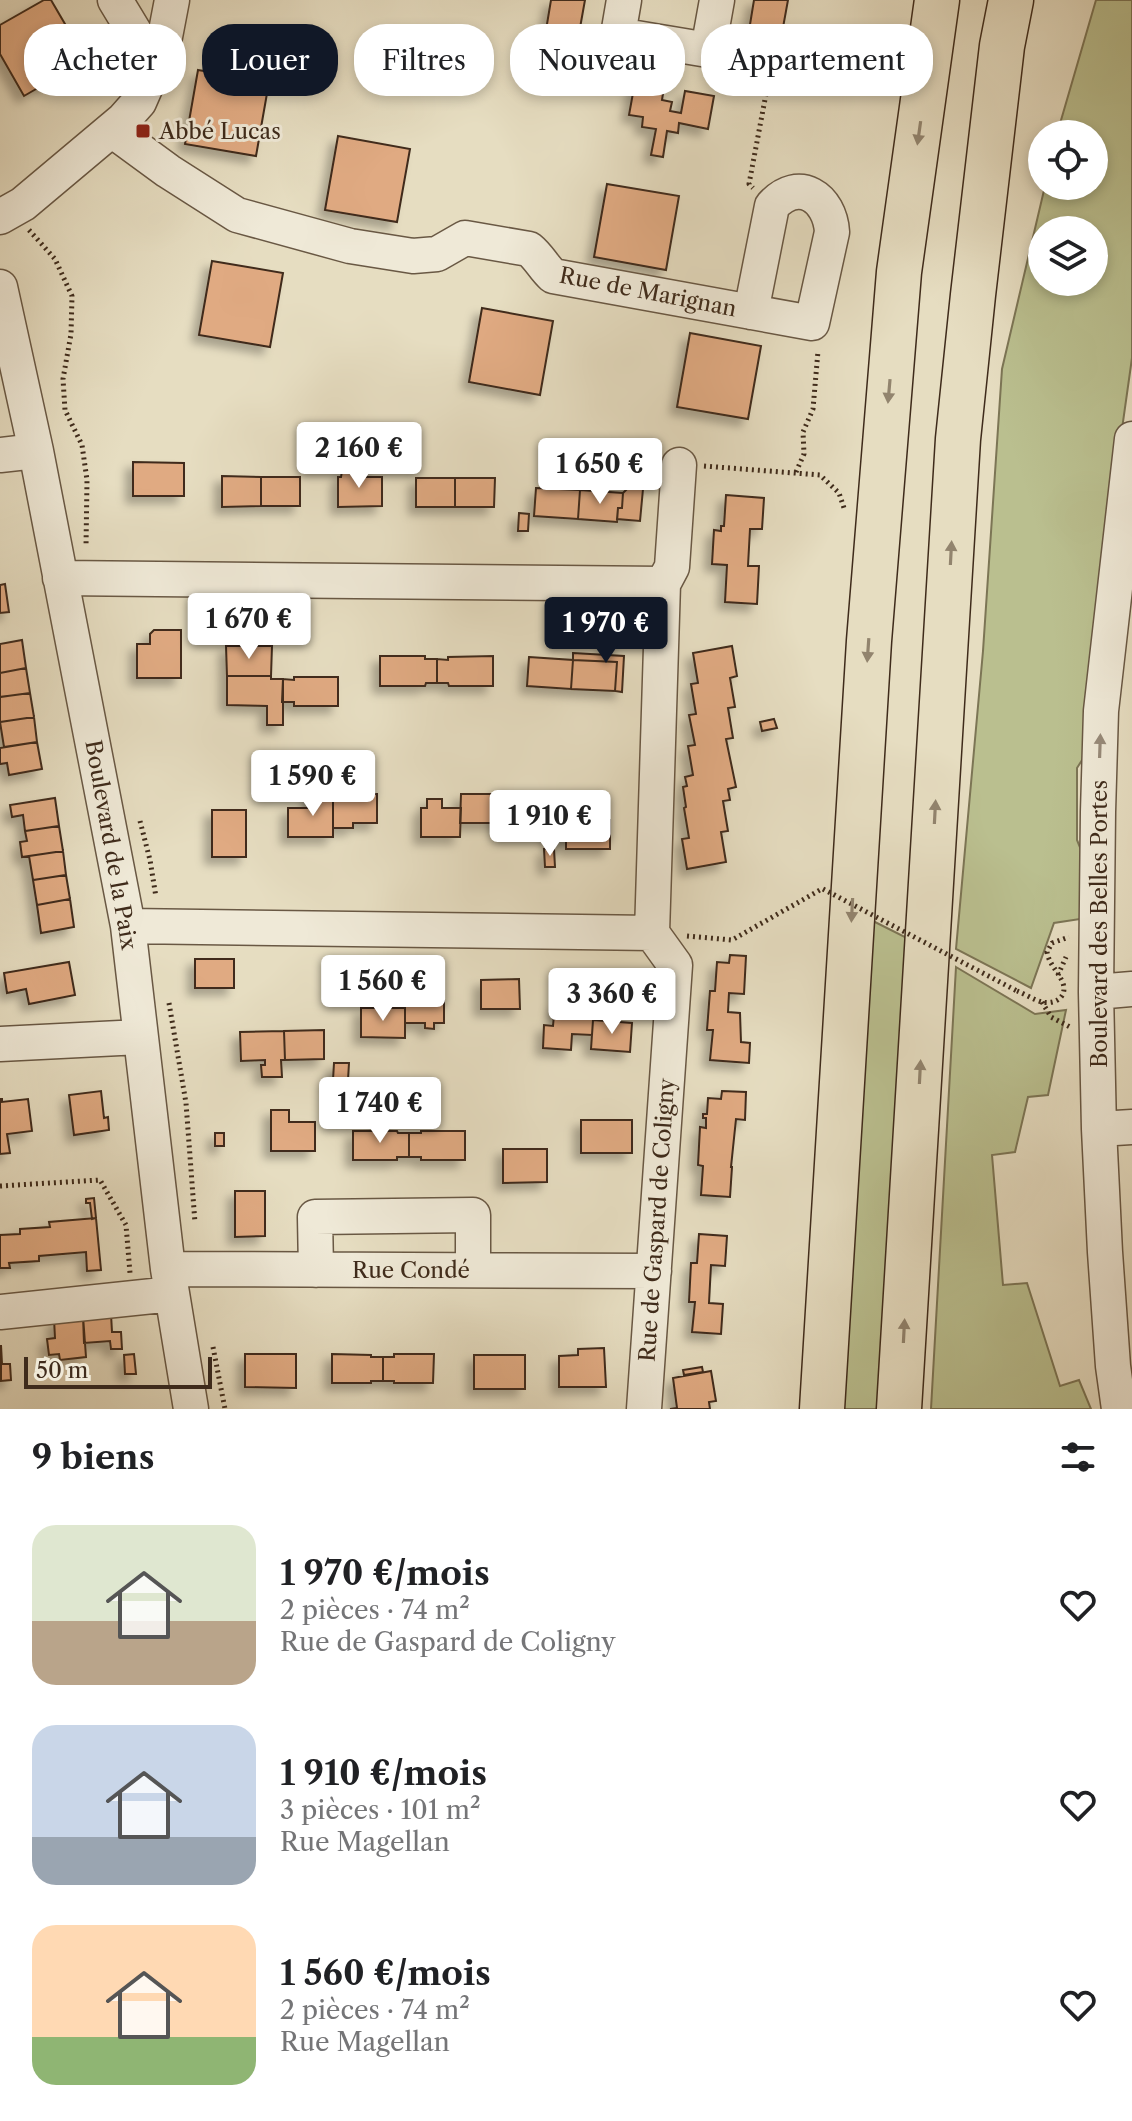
<!DOCTYPE html>
<html lang="fr">
<head>
<meta charset="utf-8">
<style>
  body { margin:0; font-family:"Libre Caslon Text",serif; background:#f6f6f6; color:#202124; height:100vh; display:flex; flex-direction:column; font-size:30px; white-space:nowrap }
  * { box-sizing:border-box; margin:0 }
  p { font-size:26px; color:#757577 }
  .icon { flex:none; width:44px; height:44px; fill:none; stroke:currentColor; stroke-width:2; stroke-linecap:round; stroke-linejoin:round }
  .map { position:relative; height:1409px; overflow:hidden }
  .sheet { display:flex; flex-direction:column; background:#fff; flex:1 }
  .sheet>* { flex:none }
  .hud { position:absolute; left:24px; top:24px; width:1084px; height:72px; display:flex; gap:16px }
  .controls { position:absolute; left:1028px; top:120px; display:grid; gap:16px }
  .controls a { display:grid; place-items:center; width:80px; height:80px; border-radius:50%; background:#fff; box-shadow:0 4px 12px #0003; font-size:40px }
  .scale { position:absolute; left:24px; bottom:20px; width:188px; box-sizing:border-box; padding-left:8px; border:4px solid #3f2b1b; border-top:0; font-size:22px; line-height:28px; white-space:nowrap; color:#3f2b1b; -webkit-text-stroke:6px #efe9d7; paint-order:stroke }
  .price { position:absolute; translate:-50% -68px; padding:0 18px; border-radius:8px; background:#fff; color:#222; font-size:26px; line-height:52px; filter:drop-shadow(0 2px 4px #0008) }
  .price::after { content:''; position:absolute; left:50%; top:48px; width:24px; height:18px; margin-left:-12px; background:inherit; clip-path:polygon(0 0,100% 0,50% 100%) }
  .price.current { background:#111827; color:#fff }
  ul { padding:0; list-style:none }
  li { display:flex; align-items:center; gap:24px; height:200px; padding:0 32px }
  li span { display:grid; place-items:center; flex:none; width:224px; height:160px; border-radius:24px; color:#555 }
  li>.icon { margin-inline-start:auto }
  span .icon { width:96px; height:96px; fill:#fffc; stroke-width:1 }
  li b { font-size:34px }
  h2 { display:flex; justify-content:space-between; align-items:center; height:96px; padding:0 32px; font-size:34px }
  .chip { padding:0 28px; border-radius:32px; background:#fff; box-shadow:0 4px 12px #0003; font-size:28px; line-height:72px }
  .chip.current { background:#111827; color:#fff }
  .map>svg:first-child { display:block }
  .green { fill:#babf8f; stroke:#7c7555; stroke-width:2; fill-rule:evenodd }
  .building { fill:#e0aa82; stroke:#3f2b1b; stroke-width:2; filter:url(#shadow) }
  .lines { fill:none; stroke-linecap:round; stroke-linejoin:round }
  .minor-casing { stroke:#695844; stroke-width:37 }
  .highway-casing { stroke:#3f2b1b; stroke-width:47 }
  .path { stroke:#3f2b1b; stroke-width:5; stroke-dasharray:2 4; stroke-linecap:butt }
  .minor { stroke:#efe9d7; stroke-width:34 }
  .highway { stroke:#e6ddc1; stroke-width:44 }
  .path-bridge { stroke:#3f2b1b; stroke-width:5; stroke-dasharray:2 4; stroke-linecap:butt }
  .oneway { fill:#92846e }
  .oneway2 { fill:#978a79 }
  .poi-dot { fill:#8f2418; stroke:#efe9d7; stroke-width:3 }
  .labels { text-anchor:middle; dominant-baseline:central; stroke-width:6; stroke-linejoin:round; paint-order:stroke }
  .poi-label { font-size:22px; fill:#3f2b1b; stroke:#efe9d7; text-anchor:start }
  .street-label { font-size:22px; fill:#3f2b1b; stroke:#efe9d7 }
</style>
</head>
<body>
<div class="map">
<svg width="1132" height="1409" viewBox="0 0 1132 1409">
  <defs>
    <filter id="shadow"><feDropShadow dx="-7" dy="7" stdDeviation="4" flood-color="#0004"/></filter>
  </defs>
  <rect width="100%" height="100%" fill="#e6ddc1"/>
  <filter id="stains"><feTurbulence type="fractalNoise" baseFrequency=".0025" numOctaves="4"/><feColorMatrix values="0 0 0 0 .2 0 0 0 0 .09 0 0 0 0 .02 0 0 0 .5 -.17"/></filter>
  <radialGradient id="worn" r=".72"><stop offset=".6" stop-color="#630" stop-opacity="0"/><stop offset="1" stop-color="#630" stop-opacity=".3"/></radialGradient>
  <!-- green -->
  <path class="green" d="M1096,0H1132V358L1101,578L1091,746L1077,768V840L1086,862L1087,918L1054,923L1031,988L956,949L983,651L1002,369L1045,186H1094V134H1057ZM1042,230H1094V282H1042Z
    M869,919L913,941L881,1409H840Z
    M956,967L1035,1014L1066,1010L1048,1095L1028,1097L1015,1152L992,1155L1003,1285L1027,1283L1060,1386L1079,1380L1091,1409H931Z"/>
  <!-- building -->
  <path class="building" d="M44,0H51L86,60L24,96L0,54V25Z
    M551,0H585L571,78L539,72Z
    M754,0H788L778,55L746,49Z
    M198,70L269,82L256,156L185,144Z
    M635,82L664,87L662,100L672,102L670,111L681,113L685,91L714,96L708,129L679,123L678,133L667,131L663,157L651,155L656,129L642,127L643,117L629,115Z
    M338,136L410,149L397,222L325,210Z
    M607,184L679,196L666,270L594,257Z
    M212,261L283,273L270,347L199,335Z
    M482,308L553,321L540,395L469,382Z
    M690,333L761,346L748,419L677,407Z
    M133,462L184,463V496H133Z
    M620,464L642,465L641,478L619,476Z
    M342,471H366V477H382V506L338,507V477H341Z
    M222,476L261,477V506L222,507Z
    M261,477H300V506H261Z
    M416,478H455V507H416Z
    M455,478H495L494,507H455Z
    M536,488L580,490L578,519L534,516Z
    M628,488L643,489L640,521L617,519L618,508H622L623,493Z
    M580,490L623,493L622,508H618L617,522L578,519Z
    M726,495L764,498L762,529H750L748,566H759L757,604L725,602L727,565L712,564L714,530L721,531V526H724Z
    M519,513L529,514L528,531H518Z
    M5,584L9,612L0,613V585Z
    M154,630H181V678H137V644H150V634Z
    M22,640L26,668L0,673V644Z
    M226,646H272L271,676H227Z
    M732,646L737,676L730,678L735,707L728,708L733,738L726,739L736,787L728,789L730,800L723,801L728,831L721,832L726,862L687,869L682,839L689,838L684,808L686,807L683,787L687,786L685,777L693,775L688,746L695,745L689,715L696,714L691,684L698,683L693,653Z
    M573,653L624,656L622,692L615,691L617,662L573,660Z
    M380,656H425V659H437V683H426L425,686H380Z
    M493,656V686H449L448,683H437V659L448,660V657Z
    M529,657L573,660L571,689L527,686Z
    M573,660L617,662L615,691L571,689Z
    M26,668L30,693L0,697V673Z
    M227,676H271V679H283V725H267V706L227,705Z
    M294,677H338V706H294V702H282L283,679L294,680Z
    M30,693L34,717L0,722V697Z
    M34,717L37,742L4,747L0,722Z
    M774,719L777,728L762,731L760,722Z
    M37,742L42,769L9,775L7,763L0,764V748Z
    M326,773L327,784H317V774Z
    M314,793H333V837H288V808H310V797Z
    M333,794H377V823H353V828H333Z
    M461,794H505V823H460Z
    M55,798L59,826L25,831L23,815L12,817L10,805Z
    M427,799H442V808H461L460,837H421V808H427Z
    M212,810H246V857H212Z
    M566,820H610V849H566Z
    M59,826L63,851L22,857L20,842L27,841L25,831Z
    M544,849H554L555,867H545Z
    M63,851L66,875L33,880L29,856Z
    M66,875L70,899L37,905L33,880Z
    M70,899L74,927L41,933L37,905Z
    M730,955L746,956L744,994L729,993L728,1012L740,1013L741,1042L750,1043L749,1063L710,1060L713,1030H707L710,991H715L717,962L729,963Z
    M195,959H234V988H195Z
    M69,962L75,995L29,1004L26,989L7,993L4,973Z
    M519,979L520,1009H481V980Z
    M405,994H444V1023H434V1029L425,1028V1023H405Z
    M555,1004L594,1006L592,1035L572,1034L571,1050L543,1048L544,1025L553,1026Z
    M361,1008H405V1038L361,1037Z
    M593,1020L632,1023L630,1052L591,1049Z
    M324,1030V1059L285,1060L284,1031Z
    M284,1031L285,1060H281L282,1077H262L261,1065H265V1060L241,1061L240,1032Z
    M334,1063H349L348,1080H333Z
    M101,1091L104,1118L108,1117L109,1130L74,1135L69,1095Z
    M722,1091L746,1092L745,1120L736,1119L731,1167H732L730,1197L701,1195L703,1166L698,1165L700,1127L706,1128V1118H703V1114H707L708,1098L721,1099Z
    M0,1099H2V1102L28,1099L32,1131L7,1134L10,1153L0,1154Z
    M271,1110H289V1122H315V1151H271Z
    M581,1120H632V1153H581Z
    M353,1131H397L398,1133H409V1157H397V1160H353Z
    M421,1131H465V1160H421V1157H409V1133H421Z
    M215,1133H224V1146H215Z
    M503,1149H547V1182L503,1183Z
    M235,1191H265V1236L235,1237Z
    M94,1198L96,1218L92,1219L90,1203H86V1199Z
    M96,1218L101,1270L87,1271L86,1252L39,1256V1261L9,1263L10,1268H0V1235L20,1234V1229L50,1227L49,1222Z
    M699,1234L727,1236L725,1266L711,1265L709,1303L723,1304L721,1334L692,1332L695,1302H689L691,1263H697Z
    M111,1314L112,1332H121L122,1349H111L110,1341L84,1343L83,1316Z
    M83,1316L86,1357L60,1360L59,1354L49,1355L47,1339L55,1338L54,1319Z
    M1,1345L2,1364H10L11,1380L1,1381Z
    M604,1348L606,1387H559V1356L578,1355V1349Z
    M134,1354L136,1374H125L124,1355Z
    M245,1354H296V1388L245,1387Z
    M332,1354L371,1355V1357H383V1381H371V1383H332Z
    M394,1354H434L433,1383H394V1381H383V1357H394Z
    M474,1355H525V1389H474Z
    M702,1367L703,1372L684,1375L683,1370Z
    M711,1371L716,1401L709,1402L710,1409H670L677,1408L673,1378Z"/>
  <g class="lines">
    <!-- minor casing -->
    <g class="minor-casing">
      <path id="minor" d="M115,0L155,66
        M624,0L618,35L708,50L717,0
        M112,130L168,171L237,215L350,246L413,256L437,254L465,238L529,249C539,257 544,268 553,276L812,323L832,232C830,198 799,176 772,206L751,312
        M0,217L23,204L123,120L139,102L163,47L172,0
        M0,287L36,451L128,926L168,1269L191,1409
        M0,455L36,451
        M60,578L663,584
        M128,926L652,933
        M1096,992L1132,989
        M0,1044L140,1037
        M1099,1129L1132,1127
        M168,1269L654,1271
        M316,1270L315,1217L473,1215V1270
        M0,1312L172,1294
        M644,1409L675,965L652,933L663,584L672,567L679,465
        M1119,1409L1113,1366L1105,1252L1099,1129L1096,992L1098,812L1101,711L1132,439"/>
    </g>
    <!-- highway casing -->
    <g class="highway-casing">
      <path id="highway" d="M822,1409L869,641L899,272L937,0
        M899,1409L958,439L973,295L1002,46L1011,0"/>
    </g>
    <!-- path -->
    <path class="path" d="M728,65L766,94L749,184L753,188
      M29,230L55,259L72,296L71,334L63,379L65,410L82,445L87,480L86,546
      M704,466L820,475L839,493L844,508
      M796,472L804,454L803,432L813,409L818,351
      M140,821L150,860L156,897
      M687,936L732,940L820,890
      M1058,975L1066,957
      M1017,991C1025,994 1034,1000 1042,1002C1056,1005 1069,996 1062,981C1057,970 1049,964 1047,952L1052,943L1069,937
      M1042,1002L1051,1017L1070,1027
      M169,1003L186,1103L195,1223
      M0,1186L100,1180L126,1225L130,1273
      M213,1347L225,1409"/>
    <!-- minor -->
    <use href="#minor" class="minor"/>
    <!-- highway -->
    <use href="#highway" class="highway"/>
    <!-- path-bridge -->
    <path class="path-bridge" d="M823,889L1017,991"/>
  </g>
  <!-- one-way arrows -->
  <defs><path id="oneway-solid" d="M-6-.8H1V-3.2L6.5 0L1 3.2V.8H-6Z" transform="scale(2)"/></defs>
  <g class="oneway">
    <use href="#oneway-solid" transform="translate(919 133) rotate(98)"/>
    <use href="#oneway-solid" transform="translate(889 391) rotate(95)"/>
    <use href="#oneway-solid" transform="translate(951 553) rotate(-87)"/>
    <use href="#oneway-solid" transform="translate(868 650) rotate(94)"/>
    <use href="#oneway-solid" transform="translate(935 812) rotate(-87)"/>
    <use href="#oneway-solid" transform="translate(852 910) rotate(93)"/>
    <use href="#oneway-solid" transform="translate(920 1072) rotate(-87)"/>
    <use href="#oneway-solid" transform="translate(904 1331) rotate(-87)"/>
  </g>
  <use class="oneway2" href="#oneway-solid" transform="translate(1100 746) rotate(-88)"/>
  <!-- markers -->
  <rect class="poi-dot" x="135" y="123" width="16" height="16" rx="4"/>
  <g class="labels">
    <!-- poi labels -->
    <g class="poi-label">
      <text x="159" y="131">Abbé Lucas</text>
    </g>
    <!-- street labels -->
    <g class="street-label">
      <text transform="translate(648 292) rotate(11)">Rue de Marignan</text>
      <text transform="translate(111 845) rotate(80)">Boulevard de la Paix</text>
      <text transform="translate(1099 924) rotate(-90)">Boulevard des Belles Portes</text>
      <text transform="translate(657 1220) rotate(-86)">Rue de Gaspard de Coligny</text>
      <text x="411" y="1270">Rue Condé</text>
    </g>
  </g>
  <rect width="100%" height="100%" filter="url(#stains)"/>
  <rect width="100%" height="100%" fill="url(#worn)"/>
</svg>
<div class="controls">
<a><svg class="icon" aria-label="locate" viewBox="0 0 24 24"><circle cx="12" cy="12" r="6"/><path d="M12 2v4M12 18v4M2 12h4M18 12h4"/></svg></a>
<a><svg class="icon" aria-label="layers" viewBox="0 0 24 24"><path d="M12 4l9 5-9 5-9-5zM3 14l9 5 9-5"/></svg></a>
</div>
<div class="scale">50 m</div>
<b class="price" style="left:359px;top:490px">2 160 €</b>
<b class="price" style="left:600px;top:506px">1 650 €</b>
<b class="price" style="left:249px;top:661px">1 670 €</b>
<b class="price current" style="left:606px;top:665px">1 970 €</b>
<b class="price" style="left:313px;top:818px">1 590 €</b>
<b class="price" style="left:550px;top:858px">1 910 €</b>
<b class="price" style="left:383px;top:1023px">1 560 €</b>
<b class="price" style="left:612px;top:1036px">3 360 €</b>
<b class="price" style="left:380px;top:1145px">1 740 €</b>
<div class="hud">
<a class="chip">Acheter</a>
<a class="chip current">Louer</a>
<a class="chip">Filtres</a>
<a class="chip">Nouveau</a>
<a class="chip">Appartement</a>
</div>
</div>
<section class="sheet">
<h2>9 biens<svg class="icon" aria-label="filters" viewBox="0 0 24 24"><path d="M4 7h16M4 17h16"/><circle cx="9" cy="7" r="2"/><circle cx="15" cy="17" r="2"/></svg></h2>
<ul>
<li><span style="background:linear-gradient(#dfe7d0 60%,#b9a48a 0)"><svg class="icon" aria-label="home" viewBox="0 0 24 24"><path d="M3 11l9-7 9 7M6 9v11h12V9"/></svg></span><div><b>1 970 €/mois</b><p>2 pièces · 74 m²</p><p>Rue de Gaspard de Coligny</p></div><svg class="icon" aria-label="heart" viewBox="0 0 24 24"><path d="M12 20l-8-8c-3-5 5-10 8-4 3-6 11-1 8 4z"/></svg></li>
<li><span style="background:linear-gradient(#c9d6e8 70%,#9aa5b1 0)"><svg class="icon" aria-label="home" viewBox="0 0 24 24"><path d="M3 11l9-7 9 7M6 9v11h12V9"/></svg></span><div><b>1 910 €/mois</b><p>3 pièces · 101 m²</p><p>Rue Magellan</p></div><svg class="icon" aria-label="heart" viewBox="0 0 24 24"><path d="M12 20l-8-8c-3-5 5-10 8-4 3-6 11-1 8 4z"/></svg></li>
<li><span style="background:linear-gradient(#ffd9b3 70%,#8fb573 0)"><svg class="icon" aria-label="home" viewBox="0 0 24 24"><path d="M3 11l9-7 9 7M6 9v11h12V9"/></svg></span><div><b>1 560 €/mois</b><p>2 pièces · 74 m²</p><p>Rue Magellan</p></div><svg class="icon" aria-label="heart" viewBox="0 0 24 24"><path d="M12 20l-8-8c-3-5 5-10 8-4 3-6 11-1 8 4z"/></svg></li>
</ul>
</section>
</body>
</html>
